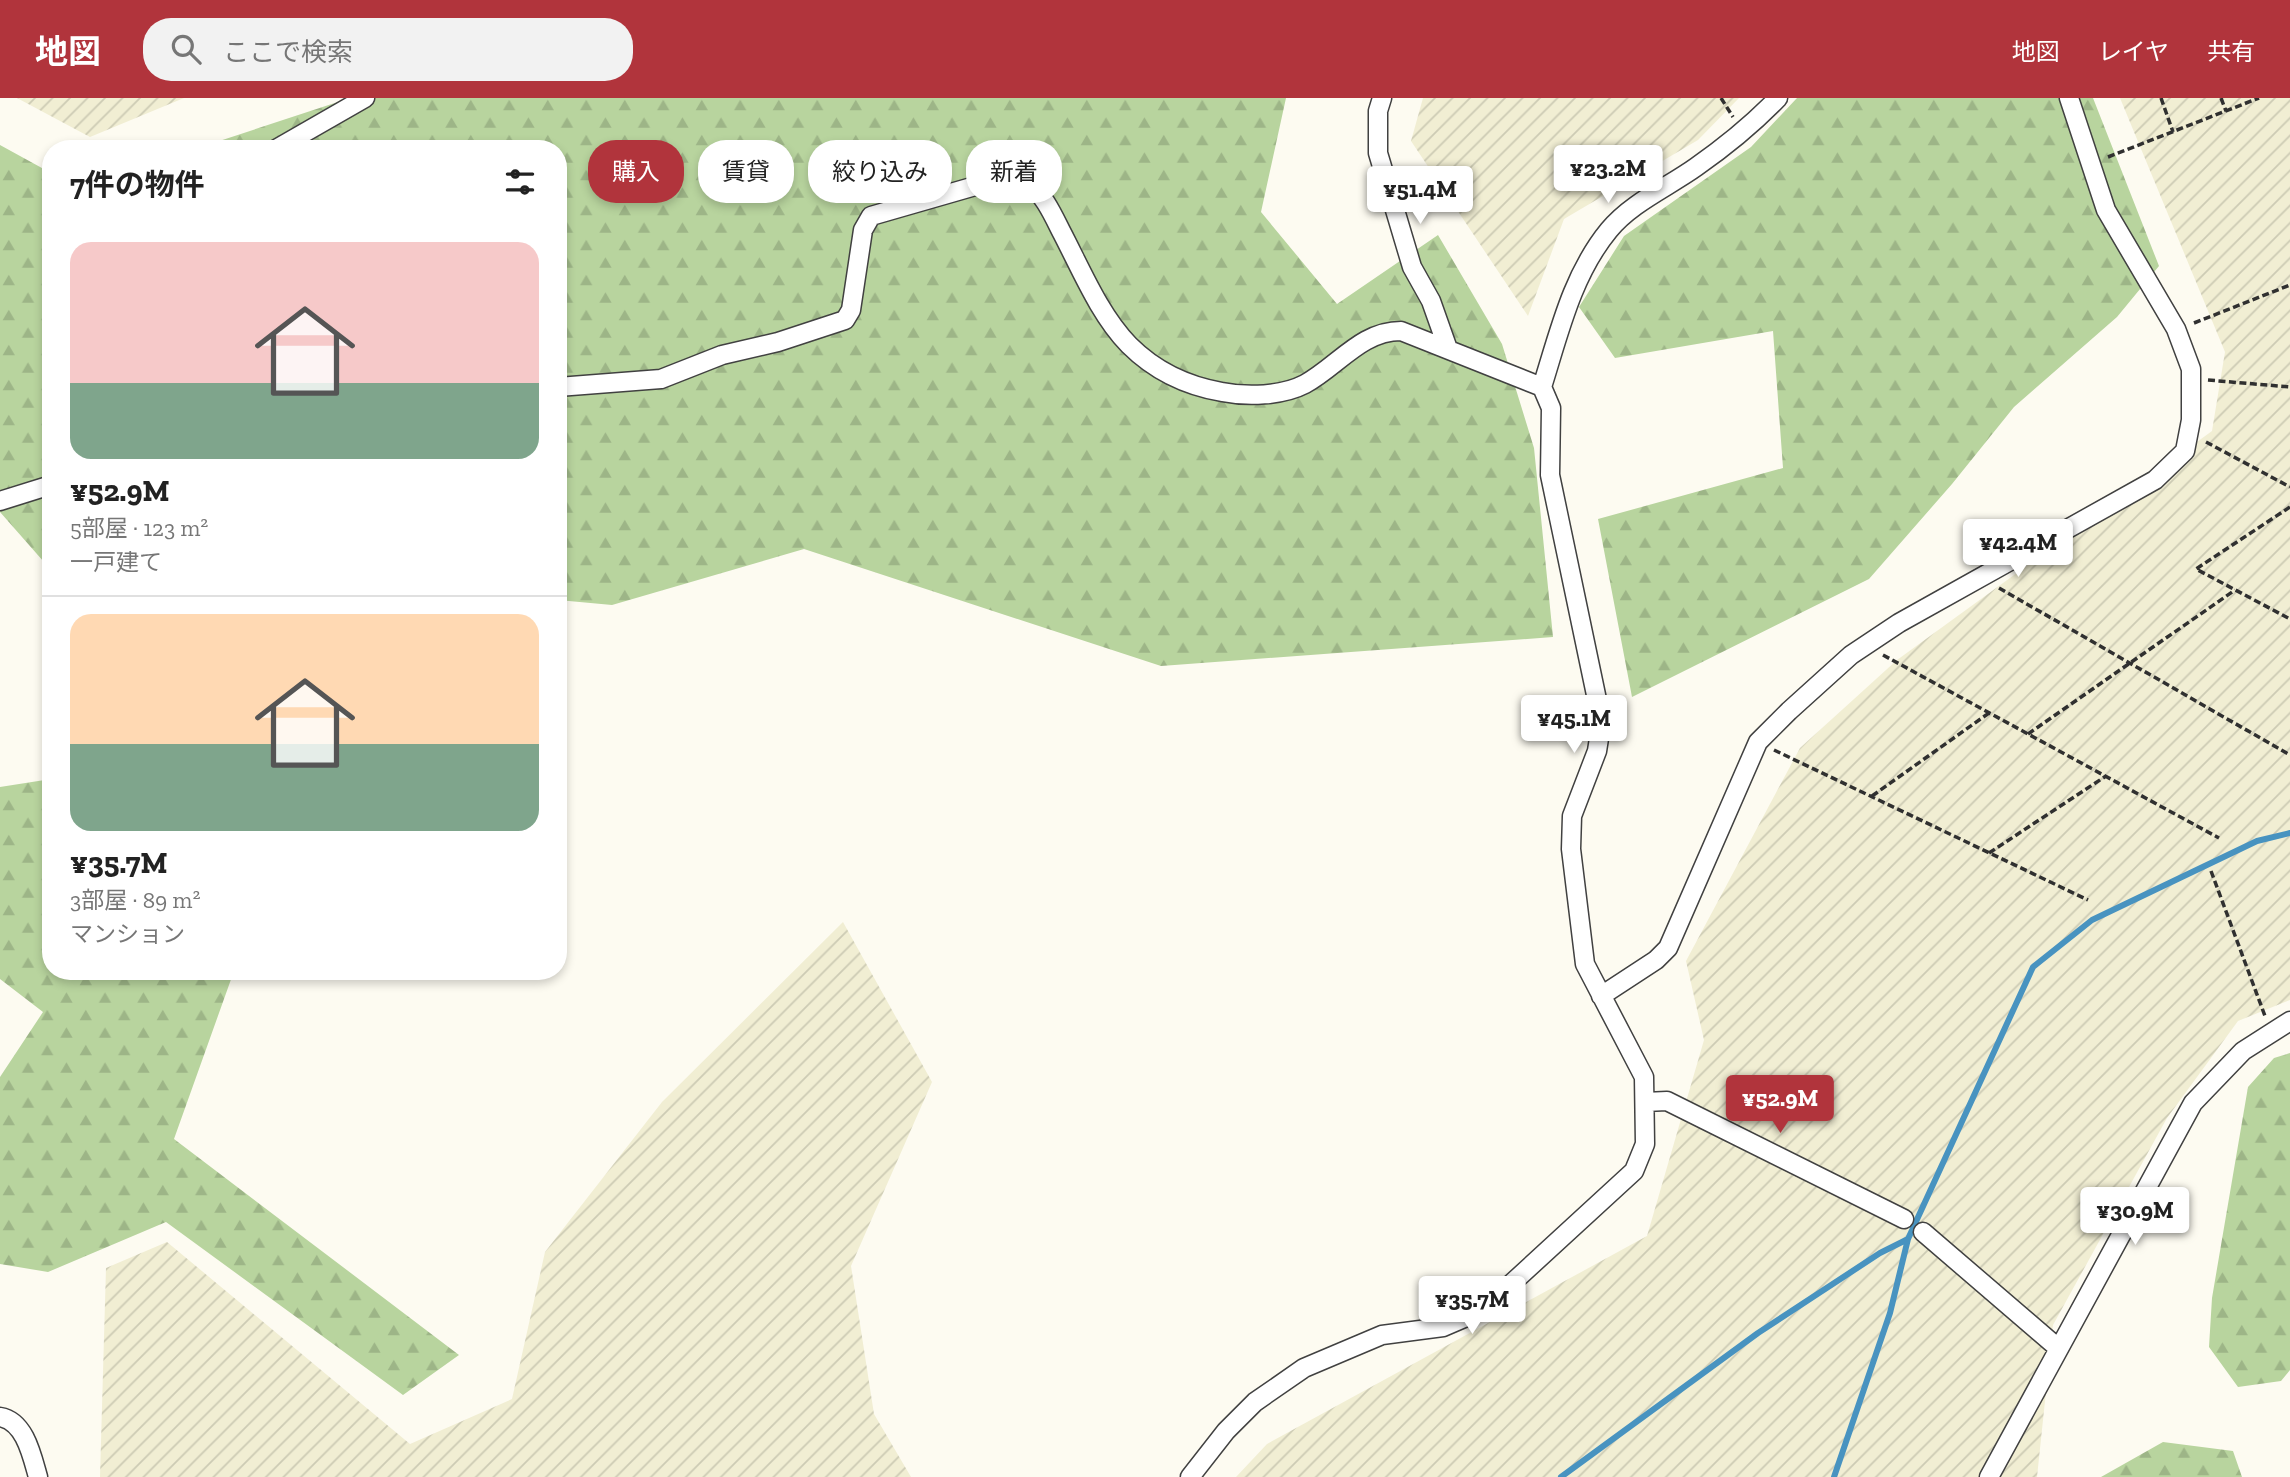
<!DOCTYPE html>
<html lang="ja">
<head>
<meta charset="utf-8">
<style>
  body { margin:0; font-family:"Zilla Slab","Noto Sans JP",serif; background:#f2f2f2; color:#222; height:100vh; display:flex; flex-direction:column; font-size:26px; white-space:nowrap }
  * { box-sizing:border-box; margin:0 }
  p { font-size:23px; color:#767676 }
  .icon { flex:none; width:38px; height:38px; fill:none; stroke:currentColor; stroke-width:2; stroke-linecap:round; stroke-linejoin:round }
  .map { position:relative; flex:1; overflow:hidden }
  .sheet { position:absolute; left:42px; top:42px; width:525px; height:840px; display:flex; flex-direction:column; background:#fff; border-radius:28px; box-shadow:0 4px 10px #0003 }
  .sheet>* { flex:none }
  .top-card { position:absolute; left:588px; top:42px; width:665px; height:63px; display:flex; gap:14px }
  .price { position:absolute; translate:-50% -60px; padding:0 16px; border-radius:7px; background:#fff; color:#222; font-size:23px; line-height:46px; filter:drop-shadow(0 2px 4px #0008) }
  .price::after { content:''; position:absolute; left:50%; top:42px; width:21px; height:16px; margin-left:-10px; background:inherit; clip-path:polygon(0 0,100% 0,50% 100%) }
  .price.current { background:#b1343c; color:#fff }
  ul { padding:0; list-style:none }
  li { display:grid; align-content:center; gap:14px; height:371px; padding:0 28px }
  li+li { border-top:2px solid #e0e0e0 }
  li span { display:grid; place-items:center; height:217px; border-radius:21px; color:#555 }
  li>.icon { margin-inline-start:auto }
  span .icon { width:126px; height:126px; fill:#fffc; stroke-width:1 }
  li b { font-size:30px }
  h2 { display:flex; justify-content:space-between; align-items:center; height:84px; padding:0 28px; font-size:30px }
  .tag { padding:0 24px; border-radius:28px; background:#fff; box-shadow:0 4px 10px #0003; font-size:24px; line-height:63px }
  .tag.current { background:#b1343c; color:#fff }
  header { display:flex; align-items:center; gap:42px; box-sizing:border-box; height:98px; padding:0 35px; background:#b1343c; color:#fff }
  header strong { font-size:33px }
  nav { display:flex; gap:38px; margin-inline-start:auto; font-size:24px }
  .search { width:490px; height:63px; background:#f2f2f2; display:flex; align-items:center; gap:18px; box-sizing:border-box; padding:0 24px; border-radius:28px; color:#767676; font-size:26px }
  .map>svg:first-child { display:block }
  .farmland { fill:url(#farmland-furrows) }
  .forest { fill:url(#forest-firs) }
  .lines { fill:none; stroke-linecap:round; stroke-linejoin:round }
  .stream { stroke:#4893c0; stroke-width:6 }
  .street-casing { stroke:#414141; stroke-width:21 }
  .path { stroke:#303030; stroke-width:3.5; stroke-dasharray:7 3.5; stroke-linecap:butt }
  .street { stroke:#fff; stroke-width:18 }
</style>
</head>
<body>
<header>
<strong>地図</strong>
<div class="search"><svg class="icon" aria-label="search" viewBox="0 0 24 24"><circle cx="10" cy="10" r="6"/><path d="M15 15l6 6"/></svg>ここで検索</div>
<nav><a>地図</a><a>レイヤ</a><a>共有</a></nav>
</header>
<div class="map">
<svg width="2290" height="1379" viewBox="0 0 2290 1379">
  <defs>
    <pattern id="farmland-furrows" width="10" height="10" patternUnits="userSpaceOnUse" patternTransform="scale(1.75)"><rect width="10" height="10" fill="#f1eed3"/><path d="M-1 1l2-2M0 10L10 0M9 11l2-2" fill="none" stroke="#cdcbb4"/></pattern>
    <pattern id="forest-firs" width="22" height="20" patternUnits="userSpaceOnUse" patternTransform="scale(1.75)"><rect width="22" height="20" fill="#b8d49e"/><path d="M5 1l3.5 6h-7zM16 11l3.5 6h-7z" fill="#9db587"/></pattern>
  </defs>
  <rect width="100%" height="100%" fill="#fdfbf1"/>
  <!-- farmland -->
  <path class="farmland" d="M17,0H184L90,39Z
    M1423,0H1739L1698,42L1564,121L1528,218L1411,43Z
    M2120,0H2290V902L2238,923L2167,1020L2053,1227L2037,1379H1236L1267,1346L1647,1138L1704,942L1686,863L1800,650L1897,562L2212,333L2225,254Z
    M843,824L932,984L851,1168L874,1316L911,1379H100L106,1170L167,1144L410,1346L512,1301L545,1154L662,1004Z"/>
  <!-- forest -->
  <path class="forest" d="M350,0H1286L1261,114L1337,206L1438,137L1502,246L1534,350L1553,539L1161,568L804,451L612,507L558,502V51H195Z
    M1797,0H2093L2159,168L2117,219L2014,309L1952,386L1869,481L1632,599L1598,421L1783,370L1773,233L1615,260L1579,209L1624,138L1751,49Z
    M0,47L51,75V472L0,414Z
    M51,681V873H234L174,1041L459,1257L403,1297L166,1124L48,1174L0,1166V979L43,914L0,881V689Z
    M2290,955V1272L2281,1283L2238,1289L2209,1249L2212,1200L2248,989L2274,960Z
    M2163,1344L2233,1353L2242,1379H2101Z"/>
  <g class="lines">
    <!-- stream -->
    <path class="stream" d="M1561,1379L1758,1235L1880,1155L1908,1141
      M1834,1379L1890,1215L1908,1141L2033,869L2092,822L2257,743L2290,735"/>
    <!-- street casing -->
    <g class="street-casing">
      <path id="street" d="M1382,0L1378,13V55L1412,169L1431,203L1448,251
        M276,51L365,0
        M558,289L661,281L722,257L778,244L845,222L851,212L863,132L871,118L1003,80C1012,80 1020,79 1028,85C1043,95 1053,117 1061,133C1081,171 1099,216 1129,247C1154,272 1187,288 1222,294C1247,299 1282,298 1305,286C1338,268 1361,233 1401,233L1542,289
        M0,403L51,387
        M1601,898L1656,862L1668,850L1758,644L1789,613L1851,557L1899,525L2155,382L2185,353L2191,322V271L2176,231L2106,112L2069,0
        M1645,1004L1667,1003L1904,1121
        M1923,1134L2058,1250
        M0,1319C25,1323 32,1358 38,1379
        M1190,1379L1226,1333L1255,1304L1304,1270L1382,1237L1443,1229L1464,1220L1511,1186L1634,1073L1645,1046L1644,979L1585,866L1571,751L1572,718L1597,653L1600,634V616L1550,377L1551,310L1542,289C1559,235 1572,177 1609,132C1631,105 1668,89 1696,69C1726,48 1753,26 1778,0
        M1989,1379L2193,1005L2243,953L2290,923"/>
    </g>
    <!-- path -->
    <path class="path" d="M1721,0L1733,19
      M2161,0L2173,34
      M2221,0L2226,13
      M2108,59L2259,0
      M2194,225L2290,187
      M2208,282L2290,289
      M2206,344L2290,389
      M2290,409L2196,471L2290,521
      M1999,490L2290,657
      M1883,557L2219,740
      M2028,636L2235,492
      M1774,652L2088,802
      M1872,698L1989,615
      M1989,755L2106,678
      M2211,773L2265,918"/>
    <!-- street -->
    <use href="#street" class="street"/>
  </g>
</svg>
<b class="price" style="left:1608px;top:107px">¥23.2M</b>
<b class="price" style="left:1420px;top:128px">¥51.4M</b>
<b class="price" style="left:2018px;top:481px">¥42.4M</b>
<b class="price" style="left:1574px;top:657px">¥45.1M</b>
<b class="price current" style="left:1780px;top:1037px">¥52.9M</b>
<b class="price" style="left:2135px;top:1149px">¥30.9M</b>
<b class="price" style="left:1472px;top:1238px">¥35.7M</b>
<div class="top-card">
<a class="tag current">購入</a>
<a class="tag">賃貸</a>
<a class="tag">絞り込み</a>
<a class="tag">新着</a>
</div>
<section class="sheet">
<h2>7件の物件<svg class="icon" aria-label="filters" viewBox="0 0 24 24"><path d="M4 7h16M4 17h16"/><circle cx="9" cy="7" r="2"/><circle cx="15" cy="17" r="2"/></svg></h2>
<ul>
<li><span style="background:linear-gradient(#f6c9c9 65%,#7fa58c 0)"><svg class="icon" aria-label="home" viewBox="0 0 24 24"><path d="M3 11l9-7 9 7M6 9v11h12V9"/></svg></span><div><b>¥52.9M</b><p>5部屋 · 123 m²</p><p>一戸建て</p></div></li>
<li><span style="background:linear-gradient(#ffd9b3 60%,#7fa58c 0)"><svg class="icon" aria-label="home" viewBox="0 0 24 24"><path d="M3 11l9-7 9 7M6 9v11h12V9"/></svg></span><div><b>¥35.7M</b><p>3部屋 · 89 m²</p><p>マンション</p></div></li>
</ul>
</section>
</div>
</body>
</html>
